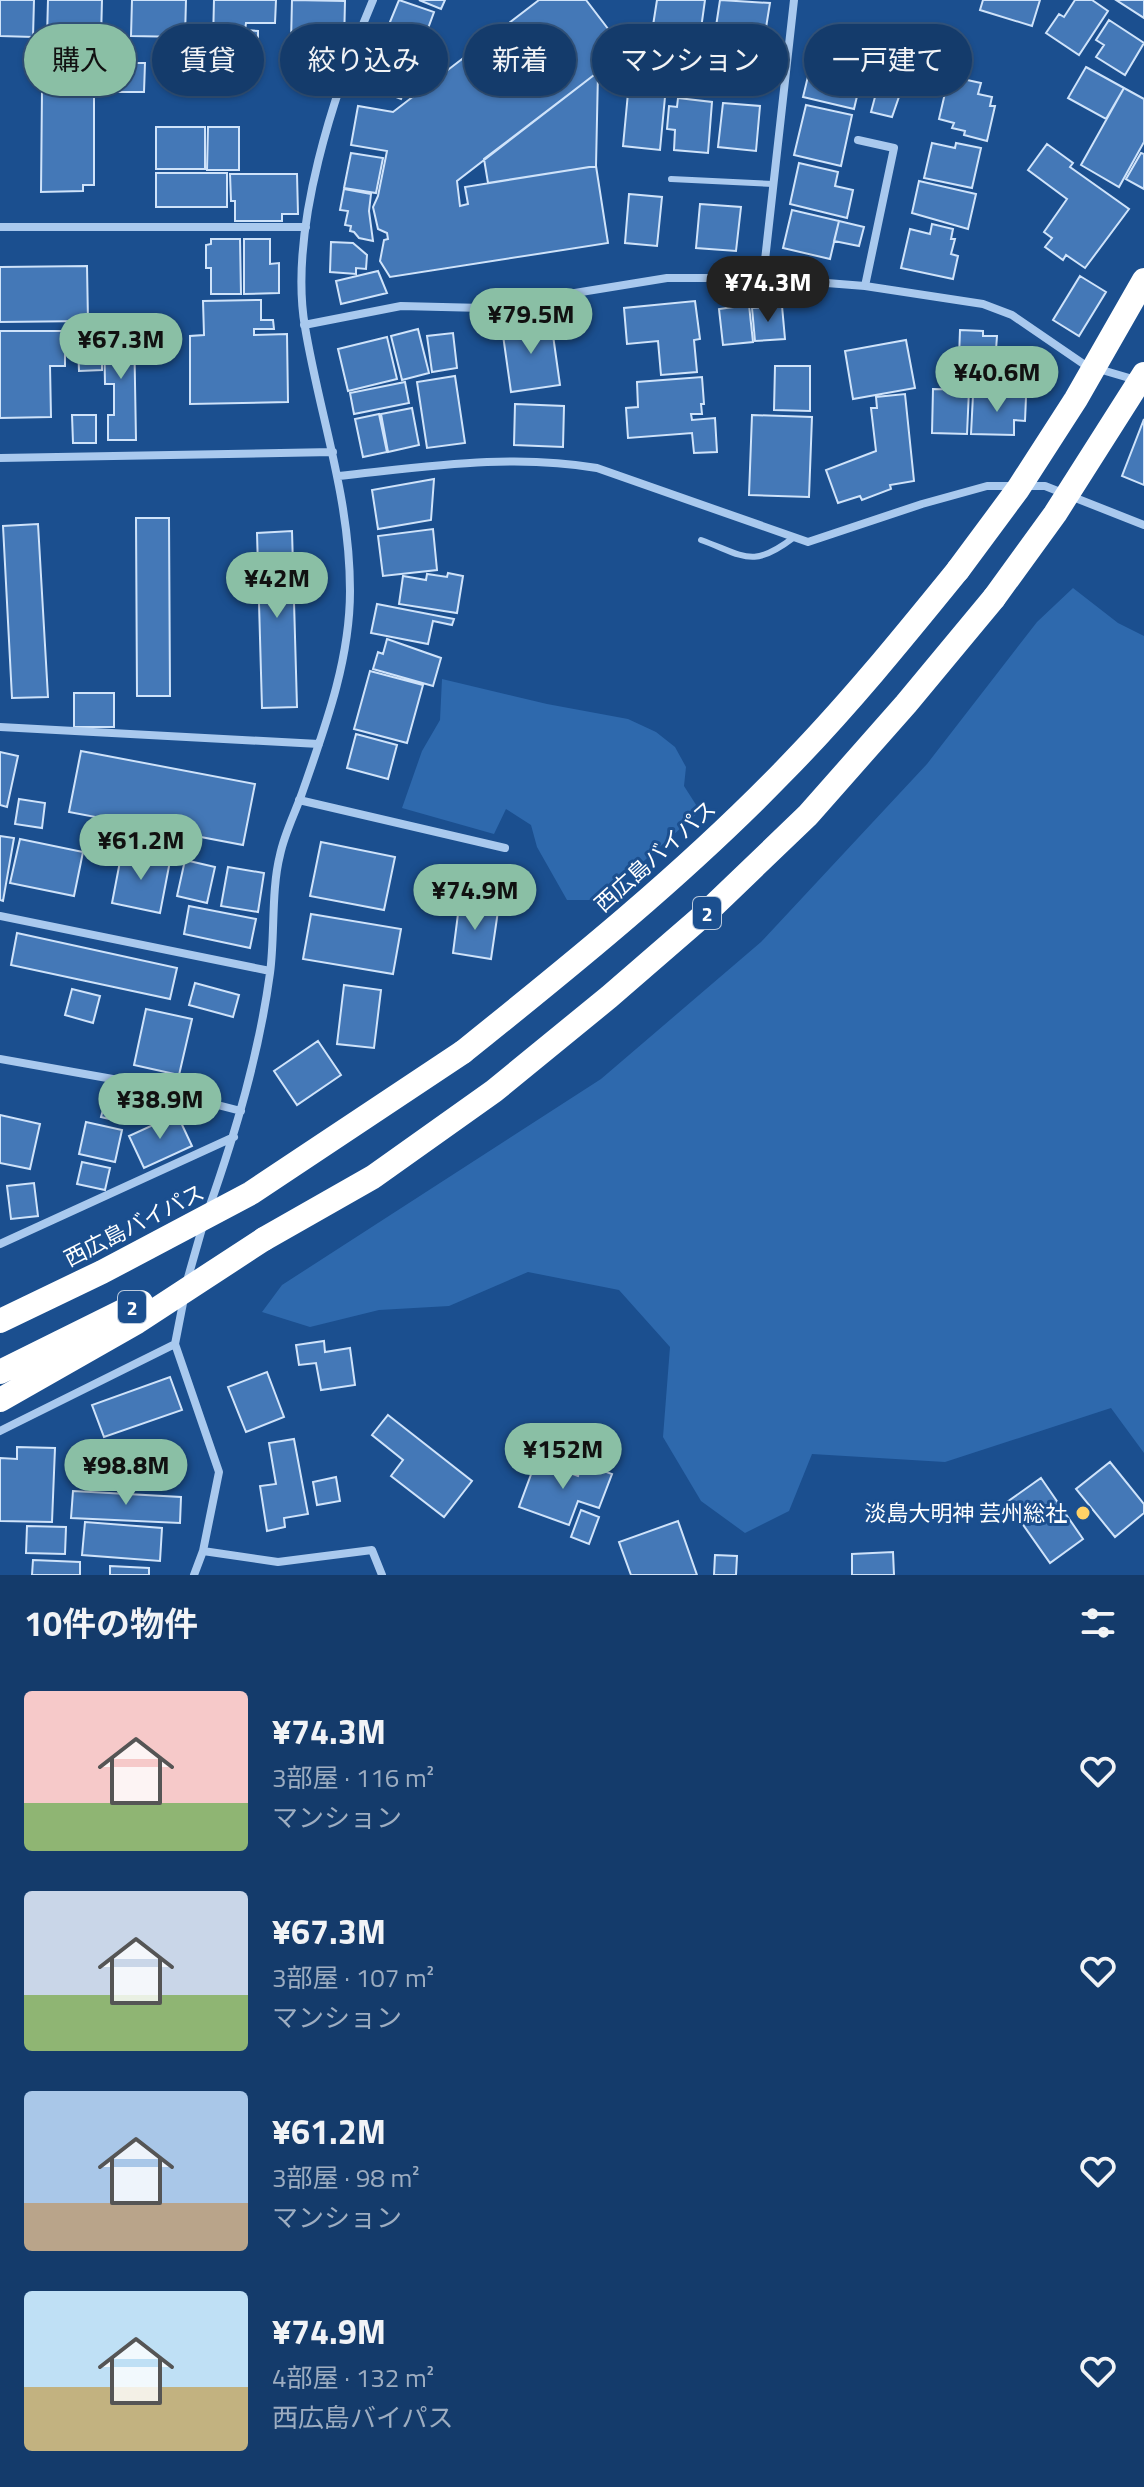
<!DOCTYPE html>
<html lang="ja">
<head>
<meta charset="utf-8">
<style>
  body { margin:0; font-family:"Titillium Web","Noto Sans JP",sans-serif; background:#214673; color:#f1f3f6; height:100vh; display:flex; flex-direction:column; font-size:30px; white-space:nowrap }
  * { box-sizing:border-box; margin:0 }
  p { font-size:26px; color:#9dadc1 }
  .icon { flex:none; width:44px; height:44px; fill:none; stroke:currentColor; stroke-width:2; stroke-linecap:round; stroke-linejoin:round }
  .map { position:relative; height:1575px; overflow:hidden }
  .side { display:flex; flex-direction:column; background:#143b6b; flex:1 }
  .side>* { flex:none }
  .banner { position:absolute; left:24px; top:24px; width:1096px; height:72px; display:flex; gap:16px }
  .price { position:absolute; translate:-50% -68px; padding:0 18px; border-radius:28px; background:#8abfa5; color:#111; font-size:26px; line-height:52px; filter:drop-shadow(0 2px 4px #0008) }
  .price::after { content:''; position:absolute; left:50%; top:48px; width:24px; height:18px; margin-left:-12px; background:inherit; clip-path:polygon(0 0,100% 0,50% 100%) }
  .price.selected { background:#222; color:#fff }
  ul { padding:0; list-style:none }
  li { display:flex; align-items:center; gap:24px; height:200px; padding:0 24px }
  li span { display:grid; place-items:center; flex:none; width:224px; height:160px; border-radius:8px; color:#555 }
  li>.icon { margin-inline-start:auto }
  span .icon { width:96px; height:96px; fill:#fffc; stroke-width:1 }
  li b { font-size:34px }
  h2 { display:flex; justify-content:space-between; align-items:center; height:96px; padding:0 24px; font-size:34px }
  .pill { padding:0 28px; border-radius:36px; background:#143b6b; box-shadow:0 2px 6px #0004,0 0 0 2px #33557e; font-size:28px; line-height:72px }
  .pill.selected { background:#8abfa5; color:#111 }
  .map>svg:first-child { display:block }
  .green { fill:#2e69ad }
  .building { fill:#4478b7; stroke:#cfe3fa; stroke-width:2 }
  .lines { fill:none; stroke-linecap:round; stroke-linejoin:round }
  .lane { stroke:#a9c9ee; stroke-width:6 }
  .street { stroke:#a9c9ee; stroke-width:8 }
  .highway { stroke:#fff; stroke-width:24 }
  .highway-bridge { stroke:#fff; stroke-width:24 }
  .poi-dot { fill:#ffd166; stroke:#1b4f8f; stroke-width:3 }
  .labels { text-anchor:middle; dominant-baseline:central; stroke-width:6; stroke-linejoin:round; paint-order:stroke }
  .shield { fill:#1b4f8f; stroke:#bbcadd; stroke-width:2 }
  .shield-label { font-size:20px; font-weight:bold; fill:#fff }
  .street-label { font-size:22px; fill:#fff; stroke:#1b4f8f }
  .poi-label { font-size:22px; fill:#fff; stroke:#1b4f8f; text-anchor:end }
</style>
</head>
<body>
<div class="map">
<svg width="1144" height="1575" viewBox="0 0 1144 1575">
  <rect width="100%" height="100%" fill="#1b4f8f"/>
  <!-- green -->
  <path class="green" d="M1073,588L1118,623L1144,636V1453L1111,1408L945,1462L812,1454L789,1511L745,1533L701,1501L663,1437L670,1347L619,1290L528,1272L449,1306L379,1310L310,1327L262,1312L282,1285L601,1079L761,942L927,764L1037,622Z
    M442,679L547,704L628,719L656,732L675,747L686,767L684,786L700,811L600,900H567L537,847L531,825L506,809L494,834L402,808L422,751L440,720Z"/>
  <!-- building -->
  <path class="building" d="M0,0H34L33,37L0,36Z
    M48,0H102L101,38L47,37Z
    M132,0H186L185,37L131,36Z
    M214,0H276L275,23H246L245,30L258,31V42L213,41Z
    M292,0L345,1L344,44L291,42Z
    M399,0L434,12L419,53L383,39Z
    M419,0H445L441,9Z
    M539,0H586L625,51L457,181L460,206L468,204L465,187L596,166L608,243L390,277L380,261L384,240L388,239L387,233L378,229L373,207L378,196L387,151L351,145L358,106L393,112Z
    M657,0H705L699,43H703L698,78L646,70Z
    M720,0L770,3L764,40L715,33Z
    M983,0H1040L1032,26L980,10Z
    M1075,0H1092L1108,11L1079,55L1046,33L1059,14L1064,17Z
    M1116,0H1144V18Z
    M1109,20L1144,43L1125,75L1096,57L1104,45L1096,40Z
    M390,44L418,54L401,99L373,88Z
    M721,46L757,52L752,90L716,84Z
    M114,51H126V63H145L144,92H113Z
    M869,54L891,59L890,64L925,72L920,95L901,91L892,117L871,112L875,97L860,93Z
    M811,64L862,75L854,109L803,97Z
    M1086,67L1124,88L1106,119L1068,98Z
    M598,72L596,166L488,183L484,159Z
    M949,76L981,83L978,94L992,97L990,106H995L987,141L964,135L965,131L952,128L954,123L939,119Z
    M1124,88L1144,99V142L1119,187L1081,165Z
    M42,90H84V96H94V185H83V191L41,192Z
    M628,93L665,97L660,150L623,146Z
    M678,98L712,102L708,153L674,150L675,130L667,129L669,106L677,107Z
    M723,103L760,106L756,151L718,147Z
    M806,105L852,115L841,166L794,155Z
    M156,127H205V169H156Z
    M208,127H239V170H207Z
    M932,143L955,148L956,143L981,148L972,188L924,178Z
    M1047,144L1073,163L1070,167L1129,209L1085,268L1066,255L1063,260L1045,247L1052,238L1044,232L1067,199L1028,170Z
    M351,153L383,158L376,193L344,188Z
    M1141,153L1144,154V189L1126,179Z
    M799,163L838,172L835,186L853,190L847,218L790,204Z
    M156,173H227V207H156Z
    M230,174H297L298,214H282V221H235V201H231Z
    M919,181L976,194L968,229L912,213Z
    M344,189L371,194L369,211L373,241L359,238L354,232L350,231L351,226L345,225L348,211L340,210Z
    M629,194L662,197L657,246L625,243Z
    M700,204L741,207L736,251L696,248Z
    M792,210L839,221L830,259L783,248Z
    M839,221L864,227L859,246L834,241Z
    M932,224L953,229L951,239H955L951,254L958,256L953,279L901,268L910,229L930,234Z
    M211,239H240L241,294H211V268H206V245L211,244Z
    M244,239H270V264L279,263V293L244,294Z
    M331,242L353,243L367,255L366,269L356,268V274L330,272Z
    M87,266L88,321L0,322V267Z
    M378,271L387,293L341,304L336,281Z
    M1080,276L1106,292L1079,336L1053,320Z
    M261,300V320H273L274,329H254V335L287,334L288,402L190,404V336L204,335L203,301Z
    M695,301L700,339L694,340L697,372L661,375L658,341L627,344L624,308Z
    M749,305L753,342L723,345L719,309Z
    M782,306L785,339L755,341L752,308Z
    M551,321L560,385L511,392L502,328Z
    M134,326L136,440H108V415H114V384H105L104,327Z
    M418,329L429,373L402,380L391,336Z
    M960,330L983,331V336H997L996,350H1008L1007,387L958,386Z
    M0,331H65V366H50L51,417L0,418Z
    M453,333L457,368L432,372L427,336Z
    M387,337L397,379L348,391L338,349Z
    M906,340L915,388L853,399L845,351Z
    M78,343H102V370L79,371Z
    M775,366H810V411L774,410Z
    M455,376L465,443L427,448L417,382Z
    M702,377L704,404H701L702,414H691L692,420L715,418L717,452L694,453L692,433L628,438L626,408L638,407L637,382Z
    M405,382L409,403L354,414L350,393Z
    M933,389L969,390L967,434L932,433Z
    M905,394L914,481L890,485L891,489L862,500L860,496L838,503L826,470L876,451L871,408H877L876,397Z
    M973,395L1026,397L1025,421L1014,420V435L971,434Z
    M515,404L564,406L563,447L514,445Z
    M412,408L419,445L388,452L381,414Z
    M379,414L387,452L363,457L355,419Z
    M72,415H96V443H73Z
    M752,415L812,417L809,497L749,495Z
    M1144,419V485L1122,476Z
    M434,479L431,520L378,529L372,490Z
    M136,518H169L170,696H137Z
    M38,524L48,697L12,698L3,526Z
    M433,529L437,570L383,576L378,536Z
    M292,531L297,707L262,708L257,533Z
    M448,573L463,576L457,613L399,604L403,576L426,580L427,574L447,577Z
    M377,604L454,619L452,625L433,621L428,644L371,633Z
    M387,639L441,658L433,686L373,669L378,652L383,654Z
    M370,671L423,685L407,743L354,729Z
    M74,693H114V727H74Z
    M356,734L397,745L388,779L347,768Z
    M81,751L255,784L243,845L69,812Z
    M0,752L18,756L7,807L0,805Z
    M19,799L45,803L42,828L15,824Z
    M0,836L14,838L3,901L0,900Z
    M20,839L83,852L74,896L10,883Z
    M321,842L395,857L384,910L310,896Z
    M122,851L170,861L160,913L112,903Z
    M185,860L215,867L207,903L177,896Z
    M228,867L264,873L258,912L221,906Z
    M475,870L519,877L514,910L470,903Z
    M189,906L256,919L250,948L184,934Z
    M459,906L498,911L491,959L453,953Z
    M311,914L401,929L393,974L303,959Z
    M17,933L177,968L170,999L11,965Z
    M195,983L239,995L233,1017L189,1005Z
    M344,985L381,990L374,1048L337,1044Z
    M72,989L100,996L93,1023L65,1015Z
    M146,1009L192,1019L179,1075L134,1065Z
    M318,1041L341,1075L297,1105L274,1071Z
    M107,1095L132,1102L126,1123L101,1117Z
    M177,1114L192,1146L144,1168L129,1136Z
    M0,1115L40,1124L30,1169L0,1163Z
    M86,1122L122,1130L115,1162L79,1154Z
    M82,1162L110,1168L105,1190L77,1184Z
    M34,1183L38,1216L11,1219L7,1186Z
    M324,1341L325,1352L350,1348L355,1385L321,1390L316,1363L299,1365L296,1345Z
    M267,1372L284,1417L246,1432L228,1387Z
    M170,1377L182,1410L104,1437L92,1405Z
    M388,1415L472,1481L444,1517L391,1476L403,1460L372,1435Z
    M526,1437L543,1443L538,1457L521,1451Z
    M294,1439L308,1514L284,1518L285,1527L267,1531L260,1486L276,1484L269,1443Z
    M90,1441L162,1445L161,1468L89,1465Z
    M17,1447L55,1448L52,1522L0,1521V1458L17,1459Z
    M536,1461L578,1476L582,1463L612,1474L599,1508L578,1501L569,1525L519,1507Z
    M1110,1462L1144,1504V1513L1115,1537L1076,1489Z
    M336,1477L340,1501L317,1505L313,1482Z
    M1041,1478L1083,1539L1050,1563L1007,1502Z
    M73,1491L181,1497L180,1523L71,1518Z
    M581,1510L599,1517L589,1544L571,1537Z
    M678,1521L697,1575H631L619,1542Z
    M85,1522L162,1528L160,1561L82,1555Z
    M27,1526L66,1527L65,1554L26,1553Z
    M893,1552L894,1575H852V1554Z
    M715,1555L737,1556L736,1575H714Z
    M33,1560L80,1562V1575H32Z
    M110,1566L149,1568V1575H110Z"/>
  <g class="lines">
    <!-- lane -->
    <path class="lane" d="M671,179L773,184
      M701,540C745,556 752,569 793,538"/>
    <!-- street -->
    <path class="street" d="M858,140L894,148L865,286
      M0,227H306
      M763,278L794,0
      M304,325L401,306L483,308L667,278H763L865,286L983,304L1012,315L1085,365L1136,380
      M0,458L333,452
      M339,476C425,467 511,453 597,468L808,542L922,504L987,486H1045L1144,525
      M0,727L319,744
      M299,800L505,848
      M0,916L270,971
      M0,1059L124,1081L241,1111
      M209,1208C236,1131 259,1054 270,973C275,936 271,890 280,855C284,835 294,815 301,796C324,730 350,662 350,591C350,497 320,417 305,327C288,229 335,90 373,0
      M0,1244L234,1137
      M187,1281L203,1225
      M184,1298L175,1344L219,1472L203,1551L194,1575
      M0,1431L175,1344
      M203,1551L278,1562L372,1550L382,1575"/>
    <!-- highway -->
    <path class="highway" d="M463,1052C574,963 684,874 783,772C846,708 902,639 958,570
      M264,1239L373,1177L494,1091L609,997L706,913L808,815L906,704L994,598"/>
    <!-- highway-bridge -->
    <path class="highway-bridge" d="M958,570L1018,489L1076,399L1144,280
      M994,598L1055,514L1144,374
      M0,1321L102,1272L251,1193L463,1052
      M0,1372L141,1302
      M0,1400L137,1322L264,1239"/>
  </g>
  <!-- markers -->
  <circle class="poi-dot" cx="1083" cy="1513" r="8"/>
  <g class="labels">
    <!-- shield labels -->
    <g class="shield">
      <rect x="693" y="897" width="28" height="32" rx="6"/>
      <rect x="118" y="1291" width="28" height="32" rx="6"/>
    </g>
    <g class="shield-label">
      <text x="707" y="913">2</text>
      <text x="132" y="1307">2</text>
    </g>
    <!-- street labels -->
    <g class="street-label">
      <text transform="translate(655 856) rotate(-42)">西広島バイパス</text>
      <text transform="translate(134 1225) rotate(-27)">西広島バイパス</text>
    </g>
    <!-- poi labels -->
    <g class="poi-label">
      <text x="1067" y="1513">淡島大明神 芸州総社</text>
    </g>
  </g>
</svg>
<b class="price selected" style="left:768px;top:324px">¥74.3M</b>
<b class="price" style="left:531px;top:356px">¥79.5M</b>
<b class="price" style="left:121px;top:381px">¥67.3M</b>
<b class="price" style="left:997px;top:414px">¥40.6M</b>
<b class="price" style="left:277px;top:620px">¥42M</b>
<b class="price" style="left:141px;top:882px">¥61.2M</b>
<b class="price" style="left:475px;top:932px">¥74.9M</b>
<b class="price" style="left:160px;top:1141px">¥38.9M</b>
<b class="price" style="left:563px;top:1491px">¥152M</b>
<b class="price" style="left:126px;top:1507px">¥98.8M</b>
<div class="banner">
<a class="pill selected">購入</a>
<a class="pill">賃貸</a>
<a class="pill">絞り込み</a>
<a class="pill">新着</a>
<a class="pill">マンション</a>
<a class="pill">一戸建て</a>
</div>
</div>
<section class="side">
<h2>10件の物件<svg class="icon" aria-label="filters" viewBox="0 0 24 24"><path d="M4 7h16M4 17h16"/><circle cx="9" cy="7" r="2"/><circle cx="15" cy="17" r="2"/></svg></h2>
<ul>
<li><span style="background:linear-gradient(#f6c9c9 70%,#8fb573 0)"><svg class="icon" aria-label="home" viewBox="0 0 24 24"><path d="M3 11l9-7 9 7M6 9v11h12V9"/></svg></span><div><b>¥74.3M</b><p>3部屋 · 116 m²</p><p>マンション</p></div><svg class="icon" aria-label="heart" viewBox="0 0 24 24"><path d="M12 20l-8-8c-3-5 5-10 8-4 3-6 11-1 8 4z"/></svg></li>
<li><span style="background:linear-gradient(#c9d6e8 65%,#8fb573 0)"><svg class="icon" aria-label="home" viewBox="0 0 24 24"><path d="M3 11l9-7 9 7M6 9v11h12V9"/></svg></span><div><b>¥67.3M</b><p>3部屋 · 107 m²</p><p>マンション</p></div><svg class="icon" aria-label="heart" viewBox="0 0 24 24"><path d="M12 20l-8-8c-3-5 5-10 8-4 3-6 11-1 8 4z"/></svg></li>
<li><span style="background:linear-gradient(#a9c7e8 70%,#b9a48a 0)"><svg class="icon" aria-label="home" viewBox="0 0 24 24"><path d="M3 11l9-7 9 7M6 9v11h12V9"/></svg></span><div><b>¥61.2M</b><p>3部屋 · 98 m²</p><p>マンション</p></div><svg class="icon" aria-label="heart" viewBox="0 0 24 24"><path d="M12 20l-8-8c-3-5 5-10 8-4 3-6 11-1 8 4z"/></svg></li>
<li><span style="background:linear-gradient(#bfe0f5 60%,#c2b280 0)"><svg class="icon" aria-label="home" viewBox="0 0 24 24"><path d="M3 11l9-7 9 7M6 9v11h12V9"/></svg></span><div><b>¥74.9M</b><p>4部屋 · 132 m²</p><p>西広島バイパス</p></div><svg class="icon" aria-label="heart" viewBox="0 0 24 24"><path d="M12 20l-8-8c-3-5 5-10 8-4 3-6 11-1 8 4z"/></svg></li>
</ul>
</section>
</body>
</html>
